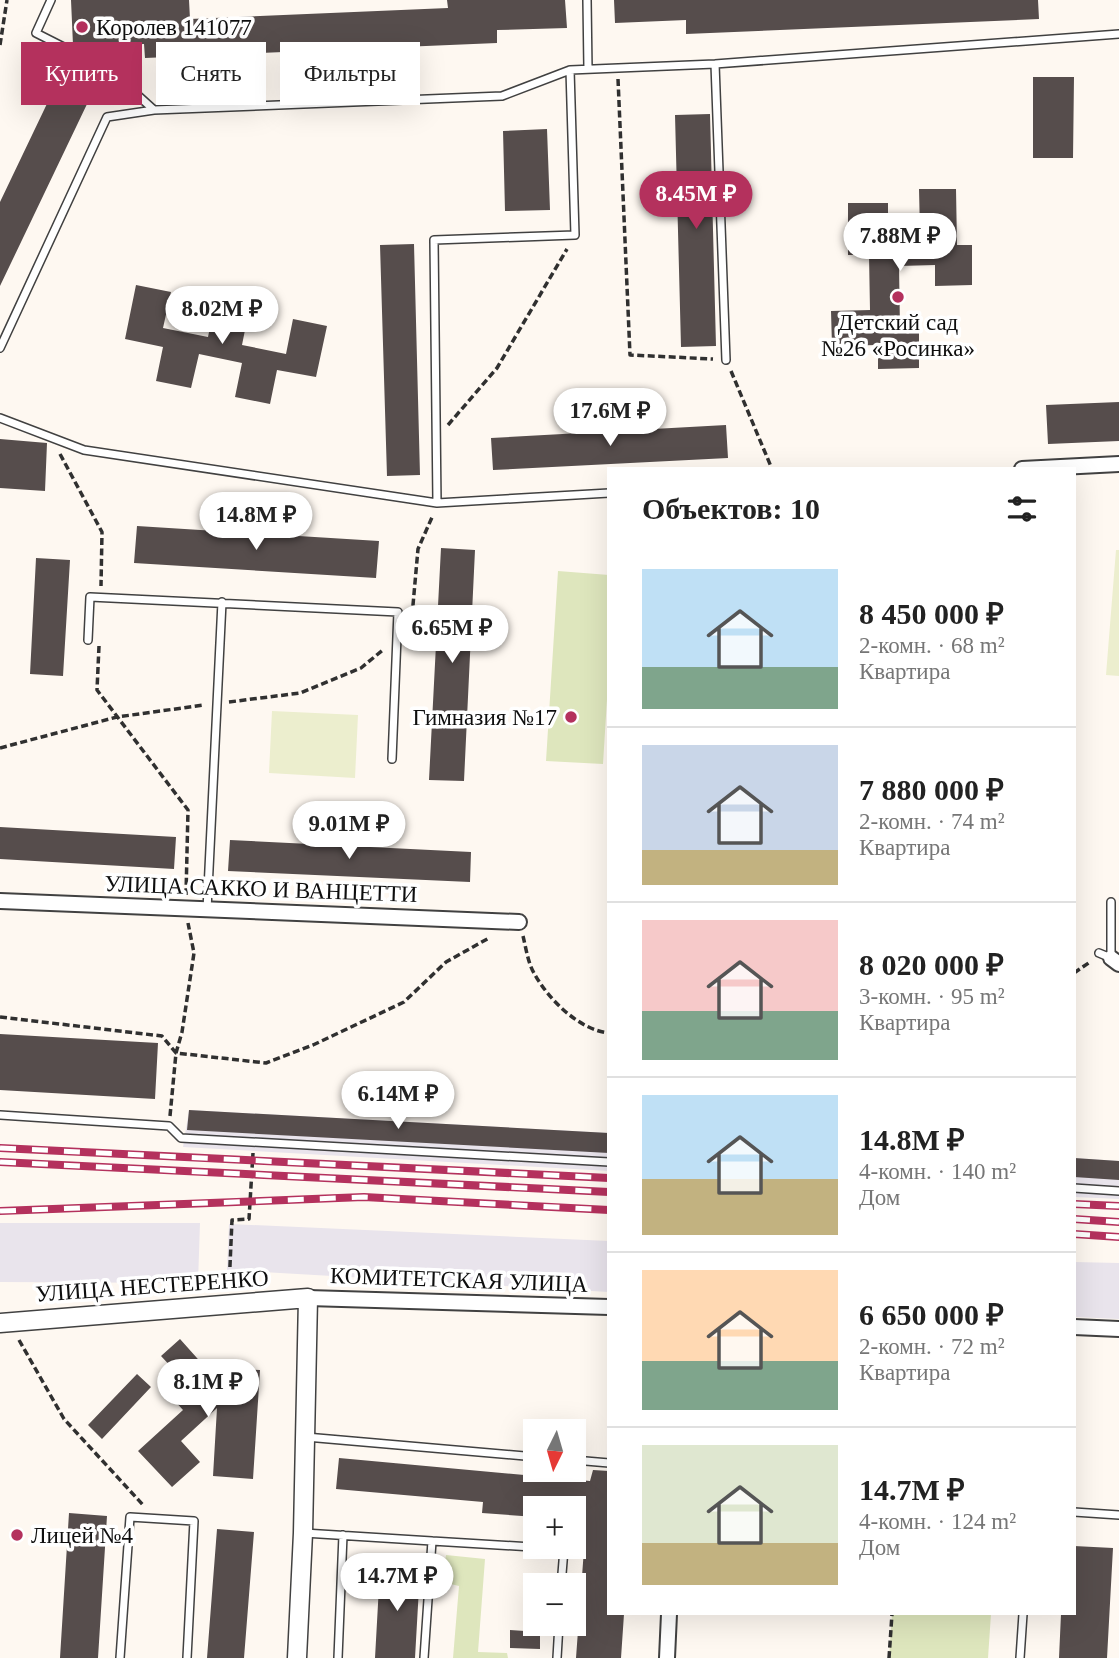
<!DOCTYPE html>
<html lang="ru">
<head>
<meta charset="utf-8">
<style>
  body { margin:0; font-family:"Times New Roman",serif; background:#f6f6f6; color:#222; height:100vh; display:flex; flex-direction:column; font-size:26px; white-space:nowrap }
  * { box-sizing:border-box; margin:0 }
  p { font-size:23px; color:#767676 }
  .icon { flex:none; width:38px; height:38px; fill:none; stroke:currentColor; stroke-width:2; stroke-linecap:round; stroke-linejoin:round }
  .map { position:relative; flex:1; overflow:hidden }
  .details { position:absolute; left:607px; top:467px; width:469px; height:1148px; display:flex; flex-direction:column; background:#fff; border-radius:0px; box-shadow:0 7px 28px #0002 }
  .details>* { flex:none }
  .guide { position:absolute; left:21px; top:42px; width:481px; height:63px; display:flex; gap:14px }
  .needle { width:46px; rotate:185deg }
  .buttons { position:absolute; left:523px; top:1419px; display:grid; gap:14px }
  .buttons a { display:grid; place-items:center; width:63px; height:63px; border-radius:0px; background:#fff; box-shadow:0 7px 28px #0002; font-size:35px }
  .price { position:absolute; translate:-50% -60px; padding:0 16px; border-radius:24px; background:#fff; color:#222; font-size:23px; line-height:46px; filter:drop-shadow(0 2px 4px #0008) }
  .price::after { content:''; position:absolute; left:50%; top:42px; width:21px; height:16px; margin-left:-10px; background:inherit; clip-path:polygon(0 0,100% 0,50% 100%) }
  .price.selected { background:#b4315d; color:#fff }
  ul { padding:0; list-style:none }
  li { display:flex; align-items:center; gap:21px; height:175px; padding:0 35px }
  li+li { border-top:2px solid #e0e0e0 }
  li span { display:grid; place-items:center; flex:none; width:196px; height:140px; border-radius:0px; color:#555 }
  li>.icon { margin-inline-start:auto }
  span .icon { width:84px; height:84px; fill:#fffc; stroke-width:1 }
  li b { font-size:30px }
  h2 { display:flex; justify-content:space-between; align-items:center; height:84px; padding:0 35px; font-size:30px }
  .pill { padding:0 24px; border-radius:0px; background:#fff; box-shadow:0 7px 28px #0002; font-size:24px; line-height:63px }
  .pill.selected { background:#b4315d; color:#fff }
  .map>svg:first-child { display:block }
  .industrial { fill:#e9e4ec }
  .green { fill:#dee6bd }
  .pitch { fill:#eceece }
  .building { fill:#564d4c }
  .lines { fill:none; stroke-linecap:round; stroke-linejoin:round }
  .service-casing { stroke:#414141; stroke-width:10 }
  .minor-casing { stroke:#414141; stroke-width:18 }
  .tertiary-casing { stroke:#414141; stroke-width:21 }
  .path { stroke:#303030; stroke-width:3.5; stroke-dasharray:7 3.5; stroke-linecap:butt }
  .service { stroke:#fff; stroke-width:7 }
  .minor { stroke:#fff; stroke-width:14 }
  .tertiary { stroke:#fff; stroke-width:18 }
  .rail-casing { stroke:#b4315d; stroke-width:8 }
  .rail { stroke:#fff; stroke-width:5; stroke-dasharray:16; stroke-linecap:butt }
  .poi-dot { fill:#b4315d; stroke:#fff; stroke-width:2.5 }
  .labels { text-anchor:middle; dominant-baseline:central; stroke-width:7; stroke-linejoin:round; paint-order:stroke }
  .poi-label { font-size:23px; fill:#0e0e0e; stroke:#fff; text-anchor:start }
  .street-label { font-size:23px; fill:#0e0e0e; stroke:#fff }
</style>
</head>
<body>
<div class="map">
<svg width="1119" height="1658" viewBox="0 0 1119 1658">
  <rect width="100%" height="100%" fill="#fef8f1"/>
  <!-- industrial -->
  <path class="industrial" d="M189,1110L609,1133V1171L183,1147Z
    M1074,1158L1119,1161V1199L1075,1197Z
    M0,1223H200L198,1283L0,1282Z
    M229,1224L609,1241V1292L227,1270Z
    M1074,1262L1119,1263V1319L1075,1317Z"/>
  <!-- green -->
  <path class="green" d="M558,571L609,575V667L603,764L546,761Z
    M446,1555L485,1559L478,1652L507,1653L508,1658H453L459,1586L442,1582Z
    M892,1614H991L988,1658H889Z"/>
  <!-- pitch -->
  <path class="pitch" d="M1116,550H1119V676L1106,675Z
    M272,711L358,715L355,778L269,773Z"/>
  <!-- building -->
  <path class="building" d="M71,0H189L190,19L448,8L447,0H565L567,28L497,30V43L145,58L144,44L77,47L73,45Z
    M614,0H1038L1039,19L686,34V20L615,23Z
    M66,64L99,79L0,286V202Z
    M1033,77H1074L1073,158H1033Z
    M710,114L716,346L681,347L675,115Z
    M547,129L550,210L505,211L503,131Z
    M919,189H956L957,245H972V285L935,286V265L899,266L900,329L919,328V368L878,369V345L832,346L831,311L870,310L869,255H848V203H888V233L920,232Z
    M414,244L420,475L387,476L380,245Z
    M136,285L171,292L163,328L208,337L215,303L249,310L242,345L286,354L293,319L327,326L316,377L277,370L270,404L235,397L242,363L199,354L191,388L156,381L163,347L125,339Z
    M1119,402V441L1048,444L1046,405Z
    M726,425L728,458L493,470L491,438Z
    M0,439L47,443L45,491L0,488Z
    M137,526L379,541L376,578L134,563Z
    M441,548L475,550L464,781L429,780Z
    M36,558L70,560L63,676L30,674Z
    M0,827L176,837L174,869L0,859Z
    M230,840L471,852L470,882L228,871Z
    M0,1034L158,1043L155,1099L0,1090Z
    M189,1110L609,1133V1153L187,1130Z
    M1074,1158L1119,1161V1180L1074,1177Z
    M180,1339L205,1367L260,1370L253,1479L213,1476L217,1408L181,1441L200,1462L172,1487L138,1451L183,1410L173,1399L188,1385L161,1356Z
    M137,1374L151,1387L102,1439L88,1425Z
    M339,1458L590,1481L593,1470L609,1471V1614H624L621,1658H576L586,1522L574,1521V1508H536V1517L482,1513L483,1502L336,1489Z
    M69,1513L107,1516L98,1658H60Z
    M217,1529L254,1532L244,1658H207Z
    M1074,1546L1113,1548L1107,1658H1059L1061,1614H1074Z
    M380,1568L420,1570L415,1658H375Z
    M510,1630L540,1632V1649L510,1648Z"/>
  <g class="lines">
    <!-- service casing -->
    <g class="service-casing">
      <path id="service" d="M587,0L588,69
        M715,64L726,360
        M154,110L502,96L570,70L715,64L1119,34
        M0,348L107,117L154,110L111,71L36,33L51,0
        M0,418L84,450L437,503L609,493
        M437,503L434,240L575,235L570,70
        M88,640L90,597L398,612L392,759
        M207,910L222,602
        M1099,953L1111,958V902
        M0,1115L169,1126L181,1138L609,1162
        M1074,1188L1119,1191
        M306,1437L536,1457
        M574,1460L609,1463
        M1074,1512L1119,1515
        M304,1533L432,1541
        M120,1658L130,1517L194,1521L187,1658
        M338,1658L343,1535
        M424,1658L432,1541L564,1549L561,1586
        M557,1658L559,1624
        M1020,1658L1023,1614"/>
    </g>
    <!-- minor casing -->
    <g class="minor-casing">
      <path id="minor" d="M1022,469L1119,464
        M0,901L519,922
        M1111,958L1119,964
        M308,1298L609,1307
        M1074,1327L1119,1329
        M667,1658L669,1614"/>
    </g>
    <!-- tertiary casing -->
    <g class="tertiary-casing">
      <path id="tertiary" d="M0,1323L308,1298L303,1533L297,1658"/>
    </g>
    <!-- path -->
    <path class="path" d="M0,45L7,0
      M618,79L630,355L713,359
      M731,371L772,469
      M448,425L497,368L567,249
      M60,454L102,532L101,586
      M412,616L418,549L433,515
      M99,646L97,690L188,810L186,895
      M229,702L300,693L361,668L384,649
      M0,748L117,717L204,705
      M523,936C526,948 528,963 534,973C548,999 579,1030 609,1033
      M1074,973L1090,962
      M0,1017L162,1036L176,1053L266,1063L313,1045L404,1002L446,962L489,938
      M170,1116L176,1053L182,1032L194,953L188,923
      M229,1288L232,1220L249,1219L253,1153
      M19,1340L64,1419L144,1506
      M889,1658L892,1614"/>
    <!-- service -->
    <use href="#service" class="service"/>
    <!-- minor -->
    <use href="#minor" class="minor"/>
    <!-- tertiary -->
    <use href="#tertiary" class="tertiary"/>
    <!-- rail casing -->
    <g class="rail-casing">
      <path id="rail" d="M0,1148L609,1178
        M0,1162L609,1192
        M1074,1204L1119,1206
        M0,1211L364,1197L609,1210
        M1074,1219L1119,1222
        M1074,1234L1119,1237"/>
    </g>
    <!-- rail -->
    <use href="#rail" class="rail"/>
  </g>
  <!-- markers -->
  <g class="poi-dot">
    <circle cx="82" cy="27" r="7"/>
    <circle cx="898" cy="297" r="7"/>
    <circle cx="571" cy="717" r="7"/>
    <circle cx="17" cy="1535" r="7"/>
  </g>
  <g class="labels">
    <!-- poi labels -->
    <g class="poi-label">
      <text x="96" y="27">Королев 141077</text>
      <text x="898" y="322" text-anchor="middle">Детский сад<tspan x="898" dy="26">№26 «Росинка»</tspan></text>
      <text x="557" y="717" text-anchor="end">Гимназия №17</text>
      <text x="31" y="1535">Лицей №4</text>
    </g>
    <!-- street labels -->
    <g class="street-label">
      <text transform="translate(261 889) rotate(2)">УЛИЦА САККО И ВАНЦЕТТИ</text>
      <text transform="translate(459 1280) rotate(2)">КОМИТЕТСКАЯ УЛИЦА</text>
      <text transform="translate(152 1286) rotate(-4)">УЛИЦА НЕСТЕРЕНКО</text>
    </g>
  </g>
</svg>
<div class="buttons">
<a><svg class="needle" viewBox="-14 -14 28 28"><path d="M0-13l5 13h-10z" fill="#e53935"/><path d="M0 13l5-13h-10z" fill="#767676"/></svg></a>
<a>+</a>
<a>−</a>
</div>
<b class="price selected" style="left:696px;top:231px">8.45M ₽</b>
<b class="price" style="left:900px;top:273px">7.88M ₽</b>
<b class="price" style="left:222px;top:346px">8.02M ₽</b>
<b class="price" style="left:610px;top:448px">17.6M ₽</b>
<b class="price" style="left:256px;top:552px">14.8M ₽</b>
<b class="price" style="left:452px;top:665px">6.65M ₽</b>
<b class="price" style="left:349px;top:861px">9.01M ₽</b>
<b class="price" style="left:398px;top:1131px">6.14M ₽</b>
<b class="price" style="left:208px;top:1419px">8.1M ₽</b>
<b class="price" style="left:397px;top:1613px">14.7M ₽</b>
<div class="guide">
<a class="pill selected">Купить</a>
<a class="pill">Снять</a>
<a class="pill">Фильтры</a>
</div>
<section class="details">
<h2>Объектов: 10<svg class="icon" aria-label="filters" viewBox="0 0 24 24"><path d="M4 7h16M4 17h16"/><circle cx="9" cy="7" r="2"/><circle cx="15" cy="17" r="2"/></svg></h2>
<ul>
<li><span style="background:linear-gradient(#bfe0f5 70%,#7fa58c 0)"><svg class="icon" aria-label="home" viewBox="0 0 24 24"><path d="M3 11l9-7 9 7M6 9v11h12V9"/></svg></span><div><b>8 450 000 ₽</b><p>2-комн. · 68 m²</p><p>Квартира</p></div></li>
<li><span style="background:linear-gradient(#c9d6e8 75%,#c2b280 0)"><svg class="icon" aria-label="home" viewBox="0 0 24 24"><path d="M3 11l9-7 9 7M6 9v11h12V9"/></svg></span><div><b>7 880 000 ₽</b><p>2-комн. · 74 m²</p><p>Квартира</p></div></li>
<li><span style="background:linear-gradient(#f6c9c9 65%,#7fa58c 0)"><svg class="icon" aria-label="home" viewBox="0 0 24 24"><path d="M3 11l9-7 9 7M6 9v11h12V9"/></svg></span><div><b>8 020 000 ₽</b><p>3-комн. · 95 m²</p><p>Квартира</p></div></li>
<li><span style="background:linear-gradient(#bfe0f5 60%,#c2b280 0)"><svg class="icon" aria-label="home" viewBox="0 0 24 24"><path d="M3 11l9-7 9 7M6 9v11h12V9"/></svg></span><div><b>14.8M ₽</b><p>4-комн. · 140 m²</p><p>Дом</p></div></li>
<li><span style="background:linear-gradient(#ffd9b3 65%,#7fa58c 0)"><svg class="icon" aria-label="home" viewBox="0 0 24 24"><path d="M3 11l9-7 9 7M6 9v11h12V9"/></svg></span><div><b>6 650 000 ₽</b><p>2-комн. · 72 m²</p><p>Квартира</p></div></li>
<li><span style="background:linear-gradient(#dfe7d0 70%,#c2b280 0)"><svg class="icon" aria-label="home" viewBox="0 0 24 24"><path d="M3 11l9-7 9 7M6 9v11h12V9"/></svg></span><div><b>14.7M ₽</b><p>4-комн. · 124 m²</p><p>Дом</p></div></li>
</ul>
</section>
</div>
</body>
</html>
